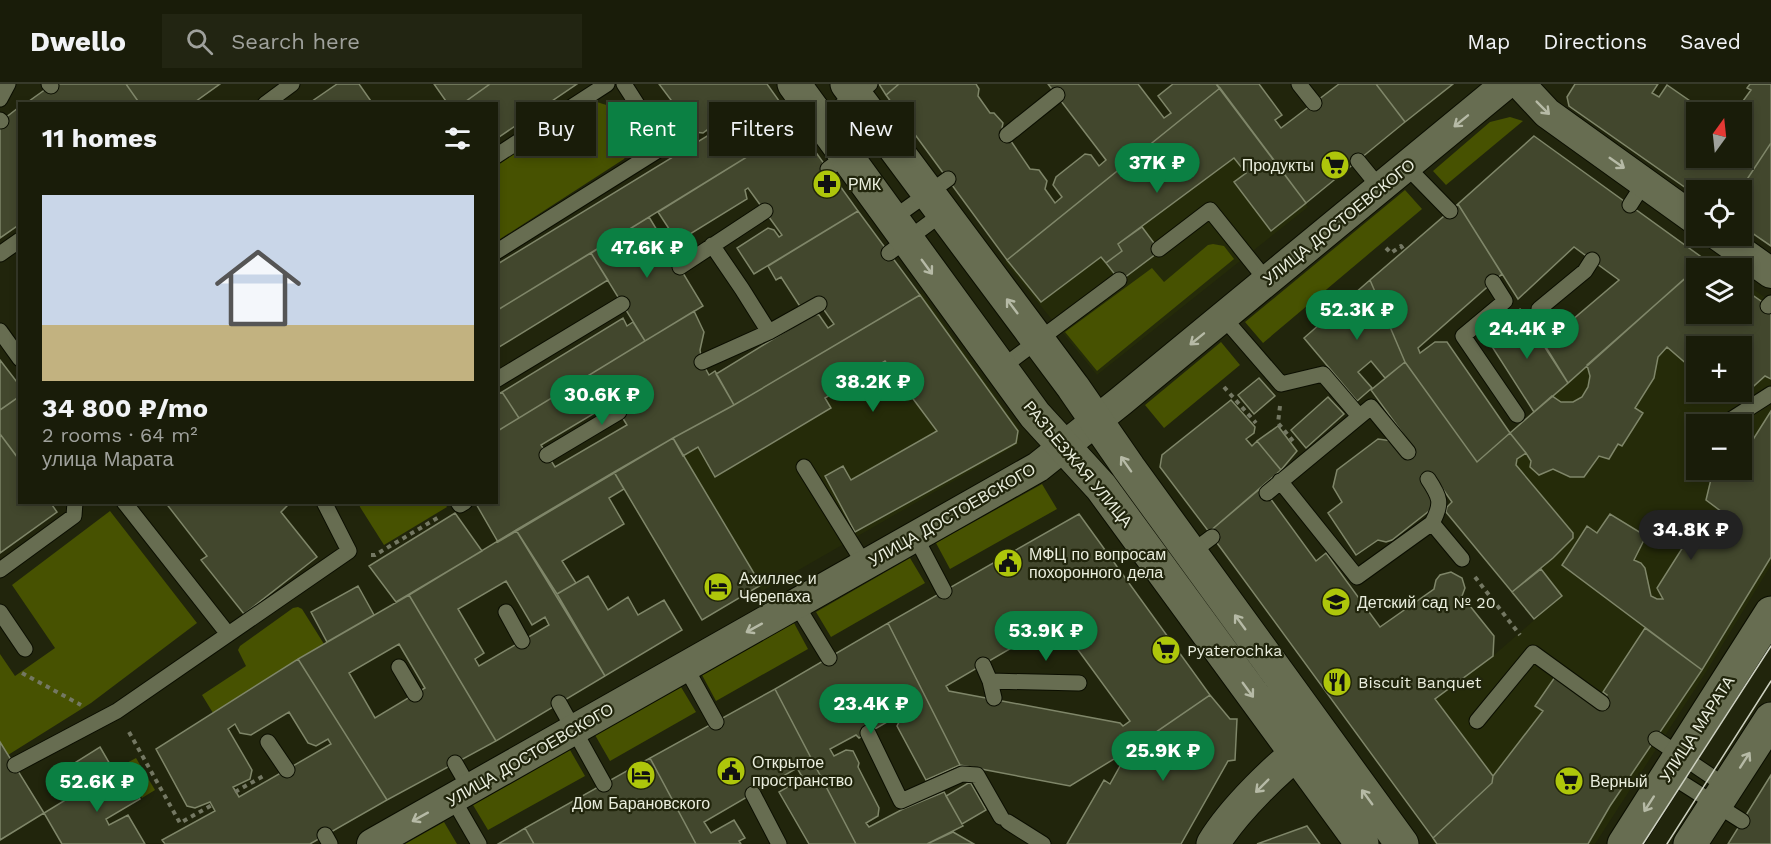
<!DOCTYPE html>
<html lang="en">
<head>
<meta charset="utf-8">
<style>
  body { margin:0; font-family:"Work Sans",sans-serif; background:#222512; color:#f1f3f6; height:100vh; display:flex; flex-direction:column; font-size:22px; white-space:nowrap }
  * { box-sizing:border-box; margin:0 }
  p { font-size:20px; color:#9fa19c }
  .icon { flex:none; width:33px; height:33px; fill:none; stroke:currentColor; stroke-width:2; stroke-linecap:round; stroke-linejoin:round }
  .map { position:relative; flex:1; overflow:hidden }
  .side { position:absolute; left:18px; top:18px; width:480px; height:402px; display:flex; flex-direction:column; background:#191c09; border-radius:0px; box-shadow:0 3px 9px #0003,0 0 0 2px #373a2a }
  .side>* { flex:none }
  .top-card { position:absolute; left:516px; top:18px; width:570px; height:54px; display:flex; gap:12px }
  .needle { width:39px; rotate:15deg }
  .fabs { position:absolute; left:1686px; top:18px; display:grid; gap:12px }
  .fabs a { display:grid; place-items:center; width:66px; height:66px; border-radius:0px; background:#191c09; box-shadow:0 3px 9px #0003,0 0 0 2px #373a2a; font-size:30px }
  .price { position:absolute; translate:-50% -51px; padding:0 14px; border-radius:21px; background:#0b8043; color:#fff; font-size:20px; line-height:39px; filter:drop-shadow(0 2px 3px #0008) }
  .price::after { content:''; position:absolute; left:50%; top:36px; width:18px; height:14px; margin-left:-9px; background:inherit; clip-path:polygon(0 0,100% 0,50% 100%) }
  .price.on { background:#222; color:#fff }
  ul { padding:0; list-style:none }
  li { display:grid; align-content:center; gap:12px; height:318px; padding:0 24px }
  li span { display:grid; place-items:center; height:186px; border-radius:0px; color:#555 }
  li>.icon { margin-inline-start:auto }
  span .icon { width:108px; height:108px; fill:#fffc; stroke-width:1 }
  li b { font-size:26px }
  h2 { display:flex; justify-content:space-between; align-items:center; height:72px; padding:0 24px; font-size:26px }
  .pill { padding:0 21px; border-radius:0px; background:#191c09; box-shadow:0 3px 9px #0003,0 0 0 2px #373a2a; font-size:21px; line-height:54px }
  .pill.on { background:#0b8043; color:#fff }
  header { display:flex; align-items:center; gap:36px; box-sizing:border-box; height:84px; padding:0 30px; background:#191c09; border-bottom:2px solid #373a2a }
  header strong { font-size:28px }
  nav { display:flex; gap:33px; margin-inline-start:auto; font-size:21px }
  .search { width:420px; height:54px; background:#222512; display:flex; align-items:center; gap:15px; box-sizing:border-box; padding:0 21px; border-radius:0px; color:#9fa19c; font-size:22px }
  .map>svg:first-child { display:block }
  .built { fill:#252b09; fill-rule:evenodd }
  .green { fill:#475201 }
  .building { fill:#42472d; stroke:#7f8669; stroke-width:1.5; fill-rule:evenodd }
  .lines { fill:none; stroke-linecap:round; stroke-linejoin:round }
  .lane-casing { stroke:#0b0e00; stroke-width:17 }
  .street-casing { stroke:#0b0e00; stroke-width:32 }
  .secondary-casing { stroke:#0b0e00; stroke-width:35 }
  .path { stroke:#747863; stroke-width:4; stroke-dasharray:4.5 4.5; stroke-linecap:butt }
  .lane { stroke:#676d51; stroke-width:15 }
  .street { stroke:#676d51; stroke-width:30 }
  .secondary { stroke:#676d51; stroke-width:33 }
  .tram { stroke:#cdd1c0; stroke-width:1.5 }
  .oneway { stroke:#b6baa6 }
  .labels { text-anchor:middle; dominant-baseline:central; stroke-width:4.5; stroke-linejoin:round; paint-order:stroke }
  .poi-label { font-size:16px; fill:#eaeede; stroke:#21250c; text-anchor:start }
  .street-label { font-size:16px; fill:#eaeede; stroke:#21250c }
</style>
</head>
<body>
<header>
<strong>Dwello</strong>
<div class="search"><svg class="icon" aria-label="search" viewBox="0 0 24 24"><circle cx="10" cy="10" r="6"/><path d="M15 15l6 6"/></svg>Search here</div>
<nav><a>Map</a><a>Directions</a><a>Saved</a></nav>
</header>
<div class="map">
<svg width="1771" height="760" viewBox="0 0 1771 760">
  <rect width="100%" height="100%" fill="#21250c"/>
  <!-- built -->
  <path class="built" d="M1220,4L1308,123L1097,291L1005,178Z
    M1696,185V230H1742V197L1771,218V481L1706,588L1595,760H1434L1432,756L1486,705L1493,692L1435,615L1493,572L1562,512L1541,485L1573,454V449L1516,381L1517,375L1526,368L1510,349ZM1696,262H1742V308H1696ZM1696,340H1742V386H1696Z
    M922,209L1019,345L1018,360L762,507L673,354Z"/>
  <!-- green -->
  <path class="green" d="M597,18C622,26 632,27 638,55L624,75L497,157V78L571,28Z
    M1510,33L1523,37L1446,101L1433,87L1490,38Z
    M1405,106L1422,125L1263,259L1245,238Z
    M1213,160L1224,162L1234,175L1097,287L1065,248L1152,184L1164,198L1208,161Z
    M1221,258L1240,281L1164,344L1145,321Z
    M1042,400L1057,425L950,485L936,459Z
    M444,418L447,423L384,461L360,423L359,419Z
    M110,427L197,539L91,619L8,671L0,658V570L15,592L55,564L12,501Z
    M910,474L925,499L831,553L816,528Z
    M298,523L302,525L324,560L213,629L202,611L246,582L238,566L240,562L293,524Z
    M794,539L808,565L716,617L702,591Z
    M681,603L696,628L610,677L595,651Z
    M570,666L585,692L488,746L473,721Z
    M136,674L155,706L142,714L123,681Z
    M444,738L457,760H405Z"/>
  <!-- building -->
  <path class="building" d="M53,0H126L140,20H25Z
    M126,0H220L192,20H140Z
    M337,0H359L373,20H308Z
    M434,0H490L462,20H448Z
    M490,0H577L496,55V20H462Z
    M659,0H767L797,42L496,227V181L709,51L707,46L703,49L695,48Z
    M879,0H899L886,11Z
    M899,0H976L979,5L978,12L990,29H994L1003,39L1002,44L1030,85L1039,86L1047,97L1045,105L1055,119L1062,113L1053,101L1056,93L1085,70L1091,71L1099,82L1106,76L1048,0H1138L1164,34L1171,29L1158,12L1173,0H1216L1220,4L1007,176L886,11Z
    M1216,0H1259L1282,31L1275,36L1281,44L1339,0H1376L1405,38L1306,119Z
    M1376,0H1453L1405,38Z
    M1575,0H1658L1652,9L1659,13L1667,1L1706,28H1696V74H1742V69L1747,61L1742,57V28H1735L1751,6L1747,4L1750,0H1771V59L1740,106H1696V111L1569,22L1567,13Z
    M1220,4L1306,119L1271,147L1234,98L1246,89L1234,74L1118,160L1122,167L1106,179L1101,173L1041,218L1007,176Z
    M18,24L20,140L0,154V38Z
    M797,42L858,127L754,190L737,164L768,144L774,146L779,153L782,151L748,104L745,106L747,115L682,155L675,154L658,128Z
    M1534,52L1707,177L1683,196L1568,299L1544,260L1619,196L1574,163L1518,215L1458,120Z
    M1771,59V162L1742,142L1740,106Z
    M1458,120L1502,190L1418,264L1420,269L1435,258H1447L1510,349L1477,378L1405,278L1370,196Z
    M858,127L920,211L734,321L716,290L814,230L819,231L828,244L834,240L817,216L801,224L781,193L776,196L768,182Z
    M649,133L703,222L645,257L591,169Z
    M1142,143L1160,167L1120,197L1106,179L1122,167L1118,160Z
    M591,169L608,196L496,265V227Z
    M1696,185V230H1742V204L1771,224V295L1765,292L1745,310H1731L1729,308H1742V262H1696V288L1667,263L1658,273L1654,294L1635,324L1643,329L1622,362L1618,360L1609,375L1599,372L1584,393H1570L1553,385L1539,391L1530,383L1531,377L1526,369L1510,349L1552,312L1561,318H1573L1582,313L1588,303L1590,292L1587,281Z
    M1370,196L1405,278L1385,294L1371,277L1358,288L1372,304L1357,317L1304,254Z
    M920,211L1018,347L1016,359L855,448L825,392L843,382L851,396L937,347L885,277L825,314L831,324L715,393L698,363L683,372L673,354L734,321Z
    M1520,225L1568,299L1534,328L1484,250L1488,248L1489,250Z
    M694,227L704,248L700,266L702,278L709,291L715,287L734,321L673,354L498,458L475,418H496V348ZM613,318L627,341L555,383L541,361Z
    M623,234L627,242L633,238L645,257L519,334L502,308Z
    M0,276L20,302V312L0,326Z
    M1405,278L1477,378L1510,349L1526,369L1517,375L1516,381L1573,449V454L1553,474L1512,508L1446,428L1447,423L1452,418L1433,391V424L1392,456L1386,458L1378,456L1356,471L1328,429L1342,418L1333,403L1337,386L1378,355L1393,357L1414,365L1371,306Z
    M1259,294L1275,312L1254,330L1238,311Z
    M502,308L519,334L496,348V311Z
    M20,312V373L18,374L0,350V326Z
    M1328,313L1344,330L1306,364L1291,346Z
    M1231,316L1255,343L1254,349L1246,355L1252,362L1257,357L1281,386L1209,448L1160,383L1162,371Z
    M1771,327V473L1702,586L1562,481L1587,442L1597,449L1610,430L1646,452L1634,476L1641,479L1645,484L1651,512L1657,515H1663L1657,504L1683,463L1697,450L1705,455L1722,428L1706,416L1711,395L1719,386H1742V373Z
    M1278,342L1297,367L1281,386L1257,357Z
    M0,350L20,377V418H50L57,428L0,469Z
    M673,354L761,501L702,536L614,388Z
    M614,388L624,405L609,414L624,440L562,477L576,499L557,510L516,446Z
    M1262,403L1316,477L1326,469L1380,543L1434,505L1436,496L1440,491L1451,488L1462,494L1465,504L1462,512L1494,552L1493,572L1435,615L1493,692L1492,699L1433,754L1209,448Z
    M165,418H284L287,422L281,428L317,473L244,530L201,476L207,472Z
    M455,429L482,467L396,518L369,482Z
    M1079,430L1210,611L1140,659L1070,702L960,681L888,539ZM1046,544L1048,548L1060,550L1065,548L1130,637L1123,642L1120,639L949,607L946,602Z
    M516,446L605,592L496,657L409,511ZM506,497L532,541L545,533L549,541L479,582L475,575L484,569L458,525Z
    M1541,485L1562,512L1534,535L1512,508Z
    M588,492L608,526L628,513L638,531L664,516L682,546L605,592L557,510Z
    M358,502L374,531L327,558L311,528Z
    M409,511L496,657L387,716L298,575ZM399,560L425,604L375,634L349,589Z
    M888,539L960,681L926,696L897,642L903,630L901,625L895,629L896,633L859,654L856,651L830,665L834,672L846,666L853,667L859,679L858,683L879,724L878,732L866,739L869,743L903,725L944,708L963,742L927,760H856L775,605Z
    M1645,544L1702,586L1610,722L1588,760H1437L1433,754L1492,699L1493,692L1543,627L1535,622L1555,593L1600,623L1607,611L1603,608Z
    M298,575L387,716L310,760H165L162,756L215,727L210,718L195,724L187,722L156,665ZM289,628L308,659L316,662L328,655L331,660L239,713L233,703L250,695L252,686L228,645L235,640L240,649L251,651Z
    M775,605L856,760H809L779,708L803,694L797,684L704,738L711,749L734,736L745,754L739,757L741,760H696L650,674Z
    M1210,611L1230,635H1237L1235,676L1228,677L1181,760H1067L1104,696L1110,700L1124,675L1136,668L1140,659Z
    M0,658L44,729L0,756Z
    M100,663L114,687L87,703L73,680Z
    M650,674L696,760H534L525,744Z
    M121,682L140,715L106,735L109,741L128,731L145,760H62L44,729Z
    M1771,691V760H1728Z
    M970,698L986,726L962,740L946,712Z
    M1307,742L1320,760H1257Z
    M525,744L534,760H498L517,749Z
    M953,748L974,760H927Z"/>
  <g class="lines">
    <!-- lane casing -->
    <g class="lane-casing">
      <path id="lane" d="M49,0L51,2
        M1299,0L1314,19
        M0,15L8,0
        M265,20L292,0
        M0,36L1,37
        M821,37L870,0
        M1007,51L1057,11
        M496,72L607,0
        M1358,77L1380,104
        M1406,82L1450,127
        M828,85L881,46
        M1630,121L1644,99
        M892,135L948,95
        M712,161L742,205L769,248
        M1159,165L1210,126L1267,197
        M496,168L657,67L660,56L624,0
        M889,169L943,129
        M0,170L20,156
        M680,183L765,127
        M1493,198L1505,217L1463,252L1517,331
        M1768,222L1771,219
        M1539,225L1585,187L1592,176
        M1223,233L1281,300L1323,290L1359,332
        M0,247L20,275
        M702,278L769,248L819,220
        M1001,284L1119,196
        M496,296L622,220
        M1732,335L1771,310
        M547,371L619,328
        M804,383L865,481
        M1280,397L1357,493L1432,439C1443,419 1440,413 1428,395
        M1267,409L1371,323L1408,368
        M124,418L228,550
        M458,418L460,421L465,418
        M1432,439L1462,475
        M915,452L944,507
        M1188,471L1212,453
        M0,486L74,432L75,418
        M796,520L829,574
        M0,528L25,565
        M506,528L522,557
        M983,581L990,597L994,614
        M685,582L716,638
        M399,583L415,610
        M990,597L1079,599
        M559,619L604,700
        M1477,637L1533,569L1602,619
        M868,649L901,717L962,690L977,691L1001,733
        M1656,655L1727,703
        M268,658L287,686
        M455,679L470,705
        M15,681L117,627L349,467L324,418
        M1668,690L1742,737
        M753,710L779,760
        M453,715L479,760
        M1008,738L1043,760
        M325,751L330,760"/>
    </g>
    <!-- street casing -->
    <g class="street-casing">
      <path id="street" d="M1520,0L1547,29L1696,136
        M1719,152L1771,189
        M372,760L1038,383L1121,317L1506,0"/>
    </g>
    <!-- secondary casing -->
    <g class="secondary-casing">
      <path id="secondary" d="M794,0L1035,331L1101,403L1362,760
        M847,0L1073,303L1129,384L1402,760
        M1213,760C1233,727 1279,681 1311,659
        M1624,760L1771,529
        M1690,760L1771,635"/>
    </g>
    <!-- path -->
    <path class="path" d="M1386,164L1391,169L1401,162L1404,166
      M1224,303L1256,339
      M1280,322L1278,339L1293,357
      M371,471H375L439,433
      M1475,493L1520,551
      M22,589L81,621
      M129,648L180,739L212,721
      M235,708L265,691"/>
    <!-- lane -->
    <use href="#lane" class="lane"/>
    <!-- street -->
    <use href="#street" class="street"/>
    <!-- secondary -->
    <use href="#secondary" class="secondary"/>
    <!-- tram -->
    <path class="tram" d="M1643,760L1771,562
      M1667,760L1771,597"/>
  </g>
  <!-- one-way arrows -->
  <defs><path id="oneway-shaft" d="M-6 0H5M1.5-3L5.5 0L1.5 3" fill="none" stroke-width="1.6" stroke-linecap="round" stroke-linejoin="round" transform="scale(1.5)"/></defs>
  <g class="oneway">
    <use href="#oneway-shaft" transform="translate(1543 24) rotate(45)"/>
    <use href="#oneway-shaft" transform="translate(1461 37) rotate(141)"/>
    <use href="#oneway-shaft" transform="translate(1617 79) rotate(35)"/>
    <use href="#oneway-shaft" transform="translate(927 183) rotate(54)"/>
    <use href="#oneway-shaft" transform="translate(1012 222) rotate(-127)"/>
    <use href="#oneway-shaft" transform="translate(1197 255) rotate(141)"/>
    <use href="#oneway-shaft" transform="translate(1126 380) rotate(-125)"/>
    <use href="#oneway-shaft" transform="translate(1240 538) rotate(-126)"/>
    <use href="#oneway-shaft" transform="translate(754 544) rotate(151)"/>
    <use href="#oneway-shaft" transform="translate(1248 606) rotate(54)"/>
    <use href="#oneway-shaft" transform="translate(1745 676) rotate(-57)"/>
    <use href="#oneway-shaft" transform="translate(1262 702) rotate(135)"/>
    <use href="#oneway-shaft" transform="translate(1367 713) rotate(-126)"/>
    <use href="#oneway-shaft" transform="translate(1649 720) rotate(123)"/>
    <use href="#oneway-shaft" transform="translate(420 733) rotate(151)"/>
  </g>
  <!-- icons -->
  <defs>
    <g id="supermarket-disc" transform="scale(1.5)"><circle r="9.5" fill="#aec60b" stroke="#21250c"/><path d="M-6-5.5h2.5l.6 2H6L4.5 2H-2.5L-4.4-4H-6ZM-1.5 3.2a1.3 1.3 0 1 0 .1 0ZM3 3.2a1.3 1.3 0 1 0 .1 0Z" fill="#111"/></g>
    <g id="pharmacy-disc" transform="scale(1.5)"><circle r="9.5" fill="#aec60b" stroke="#21250c"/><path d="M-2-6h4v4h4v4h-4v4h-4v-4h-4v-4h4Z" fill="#111"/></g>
    <g id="civic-disc" transform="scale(1.5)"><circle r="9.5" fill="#aec60b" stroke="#21250c"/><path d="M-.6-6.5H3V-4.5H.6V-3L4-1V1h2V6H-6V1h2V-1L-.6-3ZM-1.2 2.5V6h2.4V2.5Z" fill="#111"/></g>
    <g id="hotel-disc" transform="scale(1.5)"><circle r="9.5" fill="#aec60b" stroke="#21250c"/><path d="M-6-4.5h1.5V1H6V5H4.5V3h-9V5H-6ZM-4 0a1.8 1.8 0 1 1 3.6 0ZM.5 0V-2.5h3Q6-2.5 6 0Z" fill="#111"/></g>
    <g id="school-disc" transform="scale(1.5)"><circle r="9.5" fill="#aec60b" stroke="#21250c"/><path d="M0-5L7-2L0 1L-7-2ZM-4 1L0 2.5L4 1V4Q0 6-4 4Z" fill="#111"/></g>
    <g id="restaurant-disc" transform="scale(1.5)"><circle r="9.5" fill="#aec60b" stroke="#21250c"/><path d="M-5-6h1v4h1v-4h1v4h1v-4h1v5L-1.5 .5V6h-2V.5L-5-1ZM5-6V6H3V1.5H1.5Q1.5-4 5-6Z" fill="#111"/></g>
  </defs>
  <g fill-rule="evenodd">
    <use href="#supermarket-disc" x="1335" y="81"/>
    <use href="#pharmacy-disc" x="827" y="100"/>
    <use href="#civic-disc" x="1008" y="479"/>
    <use href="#hotel-disc" x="718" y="503"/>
    <use href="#school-disc" x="1336" y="518"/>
    <use href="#supermarket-disc" x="1166" y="566"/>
    <use href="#restaurant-disc" x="1337" y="598"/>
    <use href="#civic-disc" x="731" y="687"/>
    <use href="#hotel-disc" x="641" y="691"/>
    <use href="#supermarket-disc" x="1569" y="697"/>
  </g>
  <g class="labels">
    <!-- poi labels -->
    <g class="poi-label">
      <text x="1314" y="81" text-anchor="end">Продукты</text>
      <text x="848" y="100">РМК</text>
      <text x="1029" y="470">МФЦ по вопросам<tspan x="1029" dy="18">похоронного дела</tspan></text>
      <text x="739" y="494">Ахиллес и<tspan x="739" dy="18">Черепаха</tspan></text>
      <text x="1357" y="518">Детский сад № 20</text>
      <text x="1187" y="566">Pyaterochka</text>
      <text x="1358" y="598">Biscuit Banquet</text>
      <text x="752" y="678">Открытое<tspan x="752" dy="18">пространство</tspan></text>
      <text x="1590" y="697">Верный</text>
      <text x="641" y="719" text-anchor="middle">Дом Барановского</text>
    </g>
    <!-- street labels -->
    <g class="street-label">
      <text transform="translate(1339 138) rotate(-39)">УЛИЦА ДОСТОЕВСКОГО</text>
      <text transform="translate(1078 380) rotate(50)">РАЗЪЕЗЖАЯ УЛИЦА</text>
      <text transform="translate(952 431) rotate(-30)">УЛИЦА ДОСТОЕВСКОГО</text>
      <text transform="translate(1697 645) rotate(-57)">УЛИЦА МАРАТА</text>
      <text transform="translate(530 671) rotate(-30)">УЛИЦА ДОСТОЕВСКОГО</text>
    </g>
  </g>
</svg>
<div class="fabs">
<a><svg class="needle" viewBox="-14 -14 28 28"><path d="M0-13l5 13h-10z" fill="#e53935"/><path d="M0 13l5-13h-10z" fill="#9fa19c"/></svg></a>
<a><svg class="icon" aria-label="locate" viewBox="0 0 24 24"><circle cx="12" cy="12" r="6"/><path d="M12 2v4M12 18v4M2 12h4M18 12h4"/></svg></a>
<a><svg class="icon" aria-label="layers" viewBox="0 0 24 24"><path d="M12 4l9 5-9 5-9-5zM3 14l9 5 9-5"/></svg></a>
<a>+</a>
<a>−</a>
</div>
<b class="price" style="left:1157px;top:110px">37K ₽</b>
<b class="price" style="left:647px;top:195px">47.6K ₽</b>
<b class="price" style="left:1357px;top:257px">52.3K ₽</b>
<b class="price" style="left:1527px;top:276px">24.4K ₽</b>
<b class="price" style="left:873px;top:329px">38.2K ₽</b>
<b class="price" style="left:602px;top:342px">30.6K ₽</b>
<b class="price on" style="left:1691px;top:477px">34.8K ₽</b>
<b class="price" style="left:1046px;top:578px">53.9K ₽</b>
<b class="price" style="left:871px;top:651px">23.4K ₽</b>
<b class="price" style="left:1163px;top:698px">25.9K ₽</b>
<b class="price" style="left:97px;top:729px">52.6K ₽</b>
<div class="top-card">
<a class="pill">Buy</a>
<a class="pill on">Rent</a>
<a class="pill">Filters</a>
<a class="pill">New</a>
</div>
<section class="side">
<h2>11 homes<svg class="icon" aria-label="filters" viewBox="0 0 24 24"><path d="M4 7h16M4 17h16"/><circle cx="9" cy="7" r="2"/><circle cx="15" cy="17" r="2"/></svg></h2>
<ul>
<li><span style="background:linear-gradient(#c9d6e8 70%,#c2b280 0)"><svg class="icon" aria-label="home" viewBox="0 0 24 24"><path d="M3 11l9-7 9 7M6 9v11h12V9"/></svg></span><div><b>34 800 ₽/mo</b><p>2 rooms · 64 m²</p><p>улица Марата</p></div></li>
</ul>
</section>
</div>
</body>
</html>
